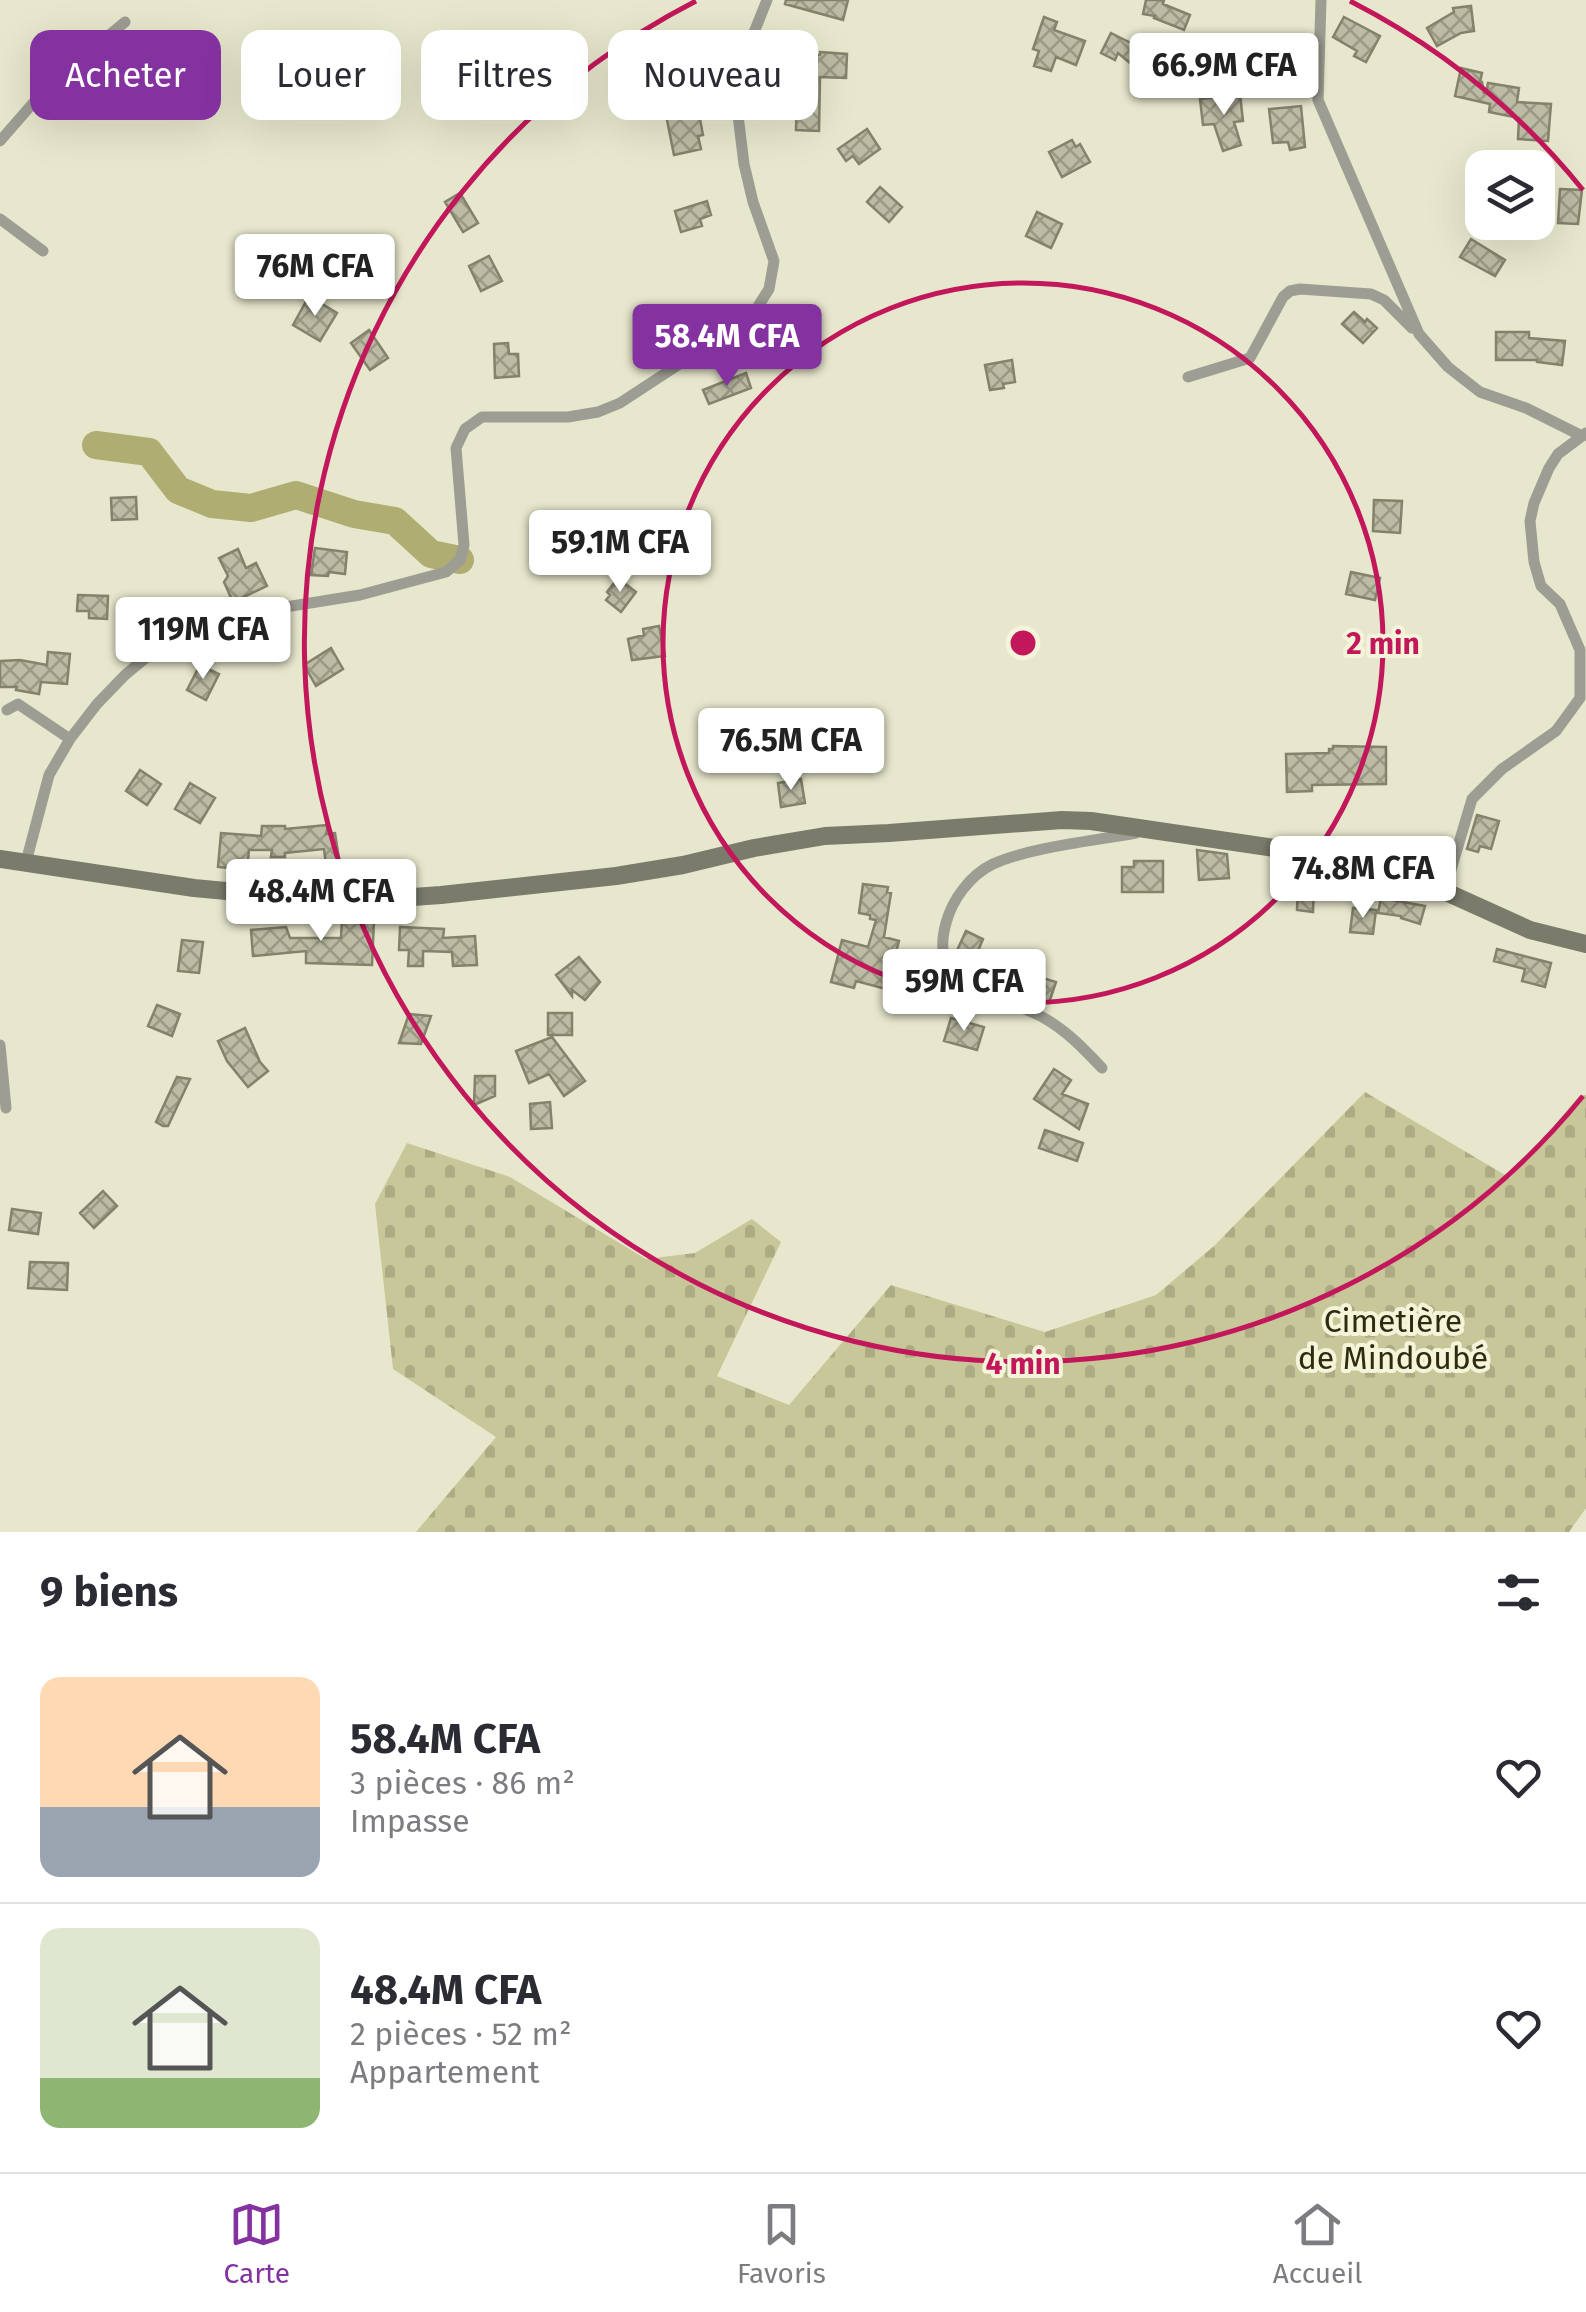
<!DOCTYPE html>
<html lang="fr">
<head>
<meta charset="utf-8">
<style>
  body { margin:0; font-family:"Fira Sans",sans-serif; background:#f7f7f7; color:#2b2b33; height:100vh; display:flex; flex-direction:column; font-size:38px; white-space:nowrap }
  * { box-sizing:border-box; margin:0 }
  p { font-size:32px; color:#7c7c81 }
  .icon { flex:none; width:55px; height:55px; fill:none; stroke:currentColor; stroke-width:2; stroke-linecap:round; stroke-linejoin:round }
  .map { position:relative; height:1532px; overflow:hidden }
  .details { display:flex; flex-direction:column; background:#fff; flex:1 }
  .details>* { flex:none }
  .hud { position:absolute; left:30px; top:30px; width:1000px; height:90px; display:flex; gap:20px }
  .fabs { position:absolute; left:1465px; top:150px; display:grid; gap:20px }
  .fabs a { display:grid; place-items:center; width:90px; height:90px; border-radius:20px; background:#fff; box-shadow:0 10px 40px #0002; font-size:50px }
  .price { position:absolute; translate:-50% -85px; padding:0 22px; border-radius:10px; background:#fff; color:#222; font-size:32px; line-height:65px; filter:drop-shadow(0 2px 5px #0008) }
  .price::after { content:''; position:absolute; left:50%; top:60px; width:30px; height:22px; margin-left:-15px; background:inherit; clip-path:polygon(0 0,100% 0,50% 100%) }
  .price.selected { background:#8532a1; color:#fff }
  ul { padding:0; list-style:none }
  li { display:flex; align-items:center; gap:30px; height:250px; padding:0 40px }
  li+li { border-top:2px solid #e1e1e2 }
  li span { display:grid; place-items:center; flex:none; width:280px; height:200px; border-radius:20px; color:#555 }
  li>.icon { margin-inline-start:auto }
  span .icon { width:120px; height:120px; fill:#fffc; stroke-width:1 }
  li b { font-size:42px }
  h2 { display:flex; justify-content:space-between; align-items:center; height:120px; padding:0 40px; font-size:42px }
  .chip { padding:0 35px; border-radius:20px; background:#fff; box-shadow:0 10px 40px #0002; font-size:35px; line-height:90px }
  .chip.selected { background:#8532a1; color:#fff }
  .tabs { display:flex; justify-content:space-around; align-items:center; height:140px; border-top:2px solid #e1e1e2; background:#fff; font-size:28px; color:#7c7c81 }
  .tabs a { display:grid; justify-items:center; gap:5px }
  .tabs .selected { color:#8532a1 }
  .map>svg:first-child { display:block }
  .cemetery { fill:url(#cemetery-stones) }
  .lines { fill:none; stroke-linecap:round; stroke-linejoin:round }
  .river { stroke:#afad71; stroke-width:28 }
  .building { fill:url(#building-cross-hatch); stroke:#83826b; stroke-width:2.5 }
  .street { stroke:#9d9d93; stroke-width:11 }
  .secondary { stroke:#7b7b6c; stroke-width:18 }
  .ring { fill:none; stroke:#c2185b; stroke-width:5 }
  .labels { text-anchor:middle; dominant-baseline:central; stroke-width:8; stroke-linejoin:round; paint-order:stroke }
  .park-label { font-size:32px; fill:#2d2b10; stroke:#f4f4da }
  .centre { fill:#c2185b; stroke:#f4f4da; stroke-width:5 }
  .ring-label { font-size:30px; text-anchor:middle; font-weight:bold; fill:#c2185b; stroke:#f4f4da; stroke-width:8; stroke-linejoin:round; paint-order:stroke }
</style>
</head>
<body>
<div class="map">
<svg width="1586" height="1532" viewBox="0 0 1586 1532">
  <defs>
    <pattern id="cemetery-stones" width="16" height="16" patternUnits="userSpaceOnUse" patternTransform="scale(2.5)"><rect width="16" height="16" fill="#c8c799"/><path d="M2 7V4a2 2 0 0 1 4 0v3zM10 15v-3a2 2 0 0 1 4 0v3z" fill="#acab84"/></pattern>
    <pattern id="building-cross-hatch" width="8" height="8" patternUnits="userSpaceOnUse" patternTransform="scale(2.5)"><rect width="8" height="8" fill="#bcbba3"/><path d="M0 0l8 8M0 8l8-8" fill="none" stroke="#9a9985"/></pattern>
  </defs>
  <rect width="100%" height="100%" fill="#e7e7cd"/>
  <!-- cemetery -->
  <path class="cemetery" d="M1365,1092L1510,1178L1580,1095H1586V1508L1569,1532H416L496,1437L393,1369L375,1204L407,1143L510,1177L646,1259L695,1253L752,1219L781,1242L717,1376L789,1405L891,1285L1045,1332L1156,1295L1214,1246Z"/>
  <g class="lines">
    <!-- river -->
    <path class="river" d="M96,445L149,452L178,490L212,504L251,508L296,495L354,514L395,521L431,554L460,560"/>
  </g>
  <!-- building -->
  <path class="building" d="M786,0H848L843,20L785,4Z
    M1146,0H1164L1163,4L1190,15L1184,30L1154,18L1155,16L1143,14Z
    M1471,6L1474,31L1461,33L1437,46L1427,28L1454,12L1453,8Z
    M1044,17L1057,22L1054,30L1085,41L1076,65L1056,57L1051,71L1034,66L1039,51L1033,49Z
    M1344,17L1380,36L1366,62L1354,56L1357,51L1333,37Z
    M1111,33L1133,44L1138,38L1152,49L1136,68L1118,53L1115,60L1101,53Z
    M820,52L847,54L846,78L820,77L819,131L796,130L797,77H780L781,54L820,55Z
    M1461,68L1482,73L1480,82H1482L1484,93H1486L1488,83L1519,88L1517,102L1551,104L1548,141L1518,139L1519,118L1489,112L1490,104L1455,96Z
    M1240,94L1243,121L1234,122L1241,145L1223,151L1214,124L1203,125L1200,99Z
    M696,98L703,135L698,136L701,149L674,155L664,105Z
    M1301,106L1305,147L1290,150L1288,142L1273,143L1269,109Z
    M867,129L880,149L859,164L853,156L846,161L838,149Z
    M1072,140L1076,147L1080,144L1090,162L1062,177L1049,152Z
    M880,187L902,207L889,222L867,202Z
    M1560,189L1582,190L1578,224L1558,223Z
    M460,193L478,223L463,232L445,202Z
    M707,201L711,215L700,219L702,226L681,232L675,211Z
    M1037,212L1062,224L1051,248L1026,236Z
    M1471,239L1505,260L1495,276L1460,257Z
    M489,256L502,281L481,291L469,266Z
    M309,296L337,313L320,341L293,325Z
    M1354,312L1365,322L1367,319L1377,328L1363,343L1342,324Z
    M369,330L388,358L370,370L351,343Z
    M1496,332H1529V338L1565,341L1562,365L1537,362V360H1496Z
    M508,343L509,354H518L519,376L495,378L494,344Z
    M1012,360L1015,382L1003,384L1004,388L990,390L985,365Z
    M746,373L751,388L709,404L703,390Z
    M136,497L137,519L112,520L111,498Z
    M1374,500L1402,501L1400,533L1373,531Z
    M315,548L347,552L345,574L329,572L328,576L311,575Z
    M238,549L246,568L256,563L267,586L233,602L224,582L228,576L219,558Z
    M1351,572L1380,578L1375,600L1346,594Z
    M618,578L636,592L621,612L606,600L610,595L607,592Z
    M78,595L108,596L107,619L89,618V611H77Z
    M659,626L665,656L632,660L628,639L644,635L643,629Z
    M331,648L343,669L316,686L304,665Z
    M48,652L70,654L67,684L41,682L39,694L16,690L17,687H0V661L20,660L47,665Z
    M200,665L219,674L206,700L187,690Z
    M1333,746L1386,747V784L1312,785V791L1287,792L1286,754L1329,753V749H1333Z
    M140,770L161,784L147,805L126,791Z
    M801,779L805,803L781,807L778,783Z
    M190,783L215,798L200,823L175,809Z
    M1477,815L1499,821L1491,849L1480,846L1478,852L1467,849Z
    M328,825L326,834L335,833L341,871L327,873L324,849L285,853V857H271L272,850H249L247,870L218,867L221,833L261,836L262,826H285V829Z
    M1197,850L1227,854L1229,878L1199,880Z
    M1134,861H1163V892H1122V867H1134Z
    M1316,867L1346,871L1343,890L1314,887L1313,912L1297,910L1298,885L1314,886Z
    M863,884L888,887L887,892L891,893L884,937L899,941L886,989L856,981L854,988L831,982L842,940L868,947L876,920L870,919V915L859,913Z
    M1381,898L1425,906L1420,924L1401,918V916L1378,913Z
    M1353,908L1376,910L1373,934L1350,932Z
    M342,920L374,921L372,965L306,963V951L253,956L251,930L286,927L290,938H341Z
    M400,927L444,929L443,938L475,936L477,965L453,966L452,952L423,951V966H408L409,950H399Z
    M966,931L983,939L978,951L1021,967L1020,971L1056,982L1049,1003L1026,996L983,978L986,970L955,955Z
    M182,940L203,942L199,973L178,971Z
    M1497,949L1551,963L1545,987L1522,981L1525,969L1494,961Z
    M579,957L600,982L585,1000L572,990V996L556,975Z
    M157,1005L180,1014L172,1036L148,1026Z
    M548,1013H572V1035H548Z
    M409,1014L431,1016L421,1044L399,1043Z
    M951,1018L984,1027L977,1050L944,1041Z
    M245,1028L260,1062L268,1071L248,1087L227,1061L218,1041Z
    M552,1037L585,1081L564,1096L549,1074L529,1083L516,1051Z
    M1054,1069L1071,1080L1062,1094L1088,1104L1079,1129L1034,1099Z
    M475,1076H495V1096L474,1105Z
    M177,1077L190,1079L168,1126H163L156,1122Z
    M550,1102L552,1128L531,1129L530,1104Z
    M1045,1130L1083,1143L1077,1161L1039,1148Z
    M103,1191L117,1206L94,1228L80,1213Z
    M12,1209L41,1213L38,1234L9,1230Z
    M30,1262L68,1263L67,1290L28,1288Z"/>
  <g class="lines">
    <!-- street -->
    <path class="street" d="M1321,0L1318,100L1419,334L1448,367L1480,392L1526,408L1582,436L1586,435
      M0,141L48,86L125,22
      M0,219L43,251
      M1188,377L1250,358L1283,297L1290,291L1300,289L1371,294L1384,300L1412,328
      M7,710L18,704L70,739
      M26,862L49,775L70,739L97,704L125,675L160,646L204,624L254,612L360,595L446,572L460,560L464,545L456,448L465,429L482,417H568L598,412L620,403L736,327L757,308L769,289L774,261L753,202L744,164L735,91L741,65L767,0
      M1445,890L1472,799L1502,769L1556,731L1580,698V650L1560,604L1541,586L1534,562L1530,521L1534,503L1549,468L1558,454L1586,433
      M0,1045L6,1108
      M1102,1068C1084,1049 1067,1031 1044,1018C1018,1003 969,992 950,967C940,954 942,938 946,923C952,900 970,875 993,864C1031,847 1093,841 1136,833"/>
    <!-- secondary -->
    <path class="secondary" d="M0,859L194,888L343,902L441,895L616,876L683,865L754,848L825,836L889,833L1062,820L1091,821L1384,864L1530,930L1586,944"/>
  </g>
  <!-- distance rings -->
  <g class="ring">
    <circle cx="1023" cy="643" r="360"/>
    <path d="M1583 1096A720 720 0 1 1 696 1M1350 1A720 720 0 0 1 1583 190"/>
  </g>
  <g class="labels">
    <!-- park labels -->
    <g class="park-label">
      <text x="1393" y="1321">Cimetière<tspan x="1393" dy="37">de Mindoubé</tspan></text>
    </g>
  </g>
  <circle cx="1023" cy="643" r="15" class="centre"/>
  <g class="ring-label">
    <text x="1383" y="654">2 min</text>
    <text x="1023" y="1374">4 min</text>
  </g>
</svg>
<div class="fabs">
<a><svg class="icon" aria-label="layers" viewBox="0 0 24 24"><path d="M12 4l9 5-9 5-9-5zM3 14l9 5 9-5"/></svg></a>
</div>
<b class="price" style="left:1224px;top:118px">66.9M CFA</b>
<b class="price" style="left:315px;top:319px">76M CFA</b>
<b class="price selected" style="left:727px;top:389px">58.4M CFA</b>
<b class="price" style="left:620px;top:595px">59.1M CFA</b>
<b class="price" style="left:203px;top:682px">119M CFA</b>
<b class="price" style="left:791px;top:793px">76.5M CFA</b>
<b class="price" style="left:1363px;top:921px">74.8M CFA</b>
<b class="price" style="left:321px;top:944px">48.4M CFA</b>
<b class="price" style="left:964px;top:1034px">59M CFA</b>
<div class="hud">
<a class="chip selected">Acheter</a>
<a class="chip">Louer</a>
<a class="chip">Filtres</a>
<a class="chip">Nouveau</a>
</div>
</div>
<section class="details">
<h2>9 biens<svg class="icon" aria-label="filters" viewBox="0 0 24 24"><path d="M4 7h16M4 17h16"/><circle cx="9" cy="7" r="2"/><circle cx="15" cy="17" r="2"/></svg></h2>
<ul>
<li><span style="background:linear-gradient(#ffd9b3 65%,#9aa5b1 0)"><svg class="icon" aria-label="home" viewBox="0 0 24 24"><path d="M3 11l9-7 9 7M6 9v11h12V9"/></svg></span><div><b>58.4M CFA</b><p>3 pièces · 86 m²</p><p>Impasse</p></div><svg class="icon" aria-label="heart" viewBox="0 0 24 24"><path d="M12 20l-8-8c-3-5 5-10 8-4 3-6 11-1 8 4z"/></svg></li>
<li><span style="background:linear-gradient(#dfe7d0 75%,#8fb573 0)"><svg class="icon" aria-label="home" viewBox="0 0 24 24"><path d="M3 11l9-7 9 7M6 9v11h12V9"/></svg></span><div><b>48.4M CFA</b><p>2 pièces · 52 m²</p><p>Appartement</p></div><svg class="icon" aria-label="heart" viewBox="0 0 24 24"><path d="M12 20l-8-8c-3-5 5-10 8-4 3-6 11-1 8 4z"/></svg></li>
</ul>
</section>
<nav class="tabs">
<a class="selected"><svg class="icon" aria-label="map" viewBox="0 0 24 24"><path d="M3 6l6-2 6 2 6-2v14l-6 2-6-2-6 2zM9 4v14M15 6v14"/></svg>Carte</a>
<a><svg class="icon" aria-label="saved" viewBox="0 0 24 24"><path d="M7 4h10v16l-5-4-5 4z"/></svg>Favoris</a>
<a><svg class="icon" aria-label="home" viewBox="0 0 24 24"><path d="M3 11l9-7 9 7M6 9v11h12V9"/></svg>Accueil</a>
</nav>
</body>
</html>
